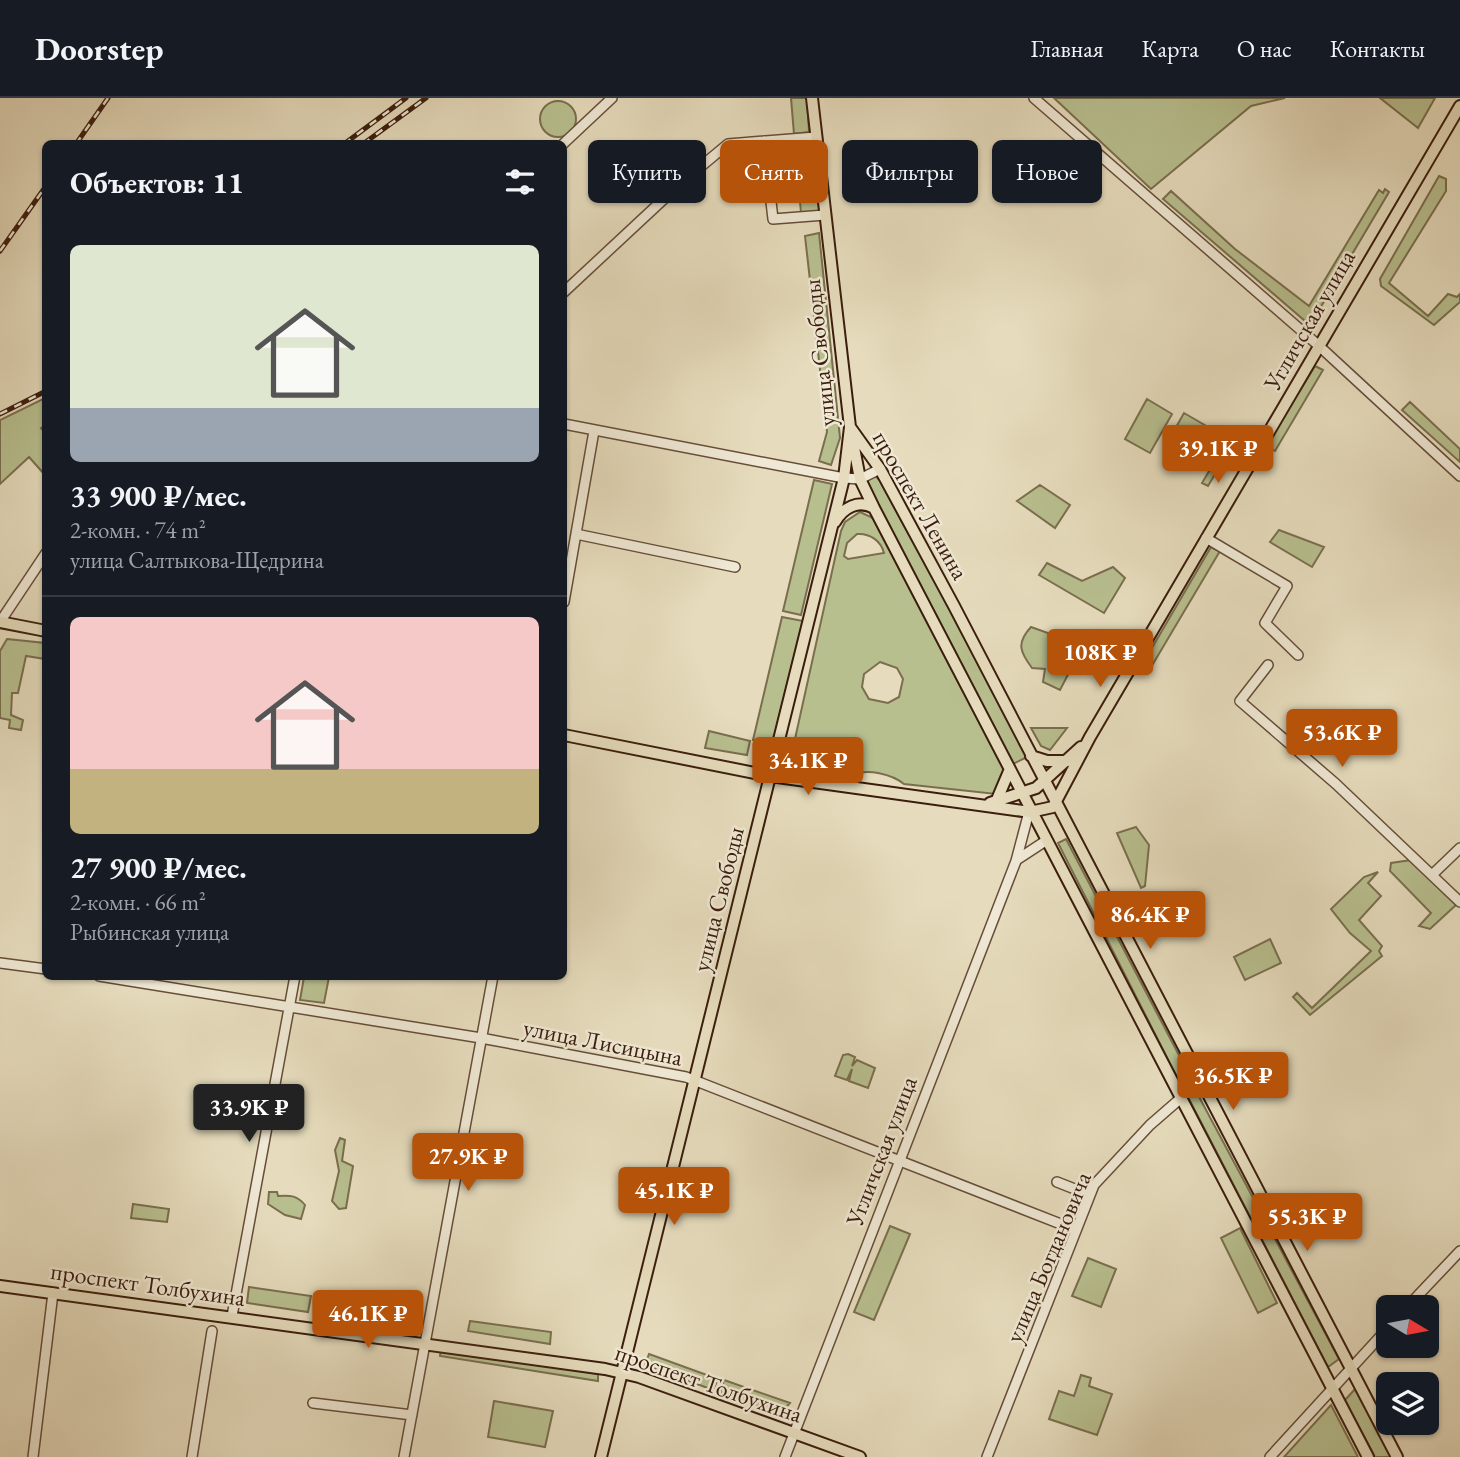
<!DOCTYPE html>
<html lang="ru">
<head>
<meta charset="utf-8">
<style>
  body { margin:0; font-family:"EB Garamond",serif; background:#242831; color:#f1f3f6; height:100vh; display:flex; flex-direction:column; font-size:26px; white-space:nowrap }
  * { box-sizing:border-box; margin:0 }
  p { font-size:23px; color:#9ea1a6 }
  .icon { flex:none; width:38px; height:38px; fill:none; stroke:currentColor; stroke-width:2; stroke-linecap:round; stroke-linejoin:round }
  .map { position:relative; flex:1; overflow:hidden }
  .drawer { position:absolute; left:42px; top:42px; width:525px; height:840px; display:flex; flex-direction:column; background:#171b24; border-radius:10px; box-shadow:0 2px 5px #0004 }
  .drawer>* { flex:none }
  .hud { position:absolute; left:588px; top:42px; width:665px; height:63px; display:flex; gap:14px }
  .needle { width:46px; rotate:100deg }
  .buttons { position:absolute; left:1376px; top:1197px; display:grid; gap:14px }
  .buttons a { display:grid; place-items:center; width:63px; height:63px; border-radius:10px; background:#171b24; box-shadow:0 2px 5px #0004; font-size:35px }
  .price { position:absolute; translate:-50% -60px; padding:0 16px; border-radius:7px; background:#b45309; color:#fff; font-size:23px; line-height:46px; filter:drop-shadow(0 2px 4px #0008) }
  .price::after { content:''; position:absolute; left:50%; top:42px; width:21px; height:16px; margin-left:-10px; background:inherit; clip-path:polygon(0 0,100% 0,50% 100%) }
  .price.selected { background:#222; color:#fff }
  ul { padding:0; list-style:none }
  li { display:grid; align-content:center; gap:14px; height:371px; padding:0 28px }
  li+li { border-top:2px solid #363941 }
  li span { display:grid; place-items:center; height:217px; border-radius:10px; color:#555 }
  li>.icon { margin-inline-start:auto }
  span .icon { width:126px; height:126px; fill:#fffc; stroke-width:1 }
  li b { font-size:30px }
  h2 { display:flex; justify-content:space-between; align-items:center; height:84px; padding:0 28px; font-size:30px }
  .chip { padding:0 24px; border-radius:10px; background:#171b24; box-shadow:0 2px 5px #0004; font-size:24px; line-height:63px }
  .chip.selected { background:#b45309; color:#fff }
  header { display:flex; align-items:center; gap:42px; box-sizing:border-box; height:98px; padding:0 35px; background:#171b24; border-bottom:2px solid #363941 }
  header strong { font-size:33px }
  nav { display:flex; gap:38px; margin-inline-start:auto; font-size:24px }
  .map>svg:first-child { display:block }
  .green { fill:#b8bf8f; stroke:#7a6e4e; stroke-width:2; fill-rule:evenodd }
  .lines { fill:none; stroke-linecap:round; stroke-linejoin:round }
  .minor-casing { stroke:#664d39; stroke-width:12 }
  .major-casing { stroke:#3b1d0d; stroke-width:14 }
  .minor { stroke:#efe8d4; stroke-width:9 }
  .major { stroke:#e6dcbd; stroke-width:10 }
  .rail-casing { stroke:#3b1d0d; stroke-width:5 }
  .rail { stroke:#efe8d4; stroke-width:2.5; stroke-dasharray:8; stroke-linecap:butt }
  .labels { text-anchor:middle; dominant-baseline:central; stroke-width:5; stroke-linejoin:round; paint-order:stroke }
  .street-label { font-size:24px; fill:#3b1d0d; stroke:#efe8d4 }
</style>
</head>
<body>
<header>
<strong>Doorstep</strong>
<nav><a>Главная</a><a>Карта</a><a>О нас</a><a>Контакты</a></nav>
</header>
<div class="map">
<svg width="1460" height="1359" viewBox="0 0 1460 1359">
  <rect width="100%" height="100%" fill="#e6dcbd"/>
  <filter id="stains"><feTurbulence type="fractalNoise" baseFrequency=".00286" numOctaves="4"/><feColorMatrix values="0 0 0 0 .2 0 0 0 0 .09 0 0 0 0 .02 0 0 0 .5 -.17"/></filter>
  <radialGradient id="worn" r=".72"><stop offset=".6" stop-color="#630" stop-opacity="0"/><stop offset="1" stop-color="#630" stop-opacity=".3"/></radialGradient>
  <!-- green -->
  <path class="green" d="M791,0H807L809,34L794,36Z
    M1054,0H1285L1251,8L1151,91Z
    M1380,0H1435L1418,30Z
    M540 21a18 18 0 1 1 36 0a18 18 0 1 1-36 0Z
    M805,45L813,49L819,113L801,115L795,46Z
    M1439,78L1446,81V93L1389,185L1428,218L1448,196L1457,199L1460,196V204L1434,227L1381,188L1380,181Z
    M1385,91L1389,94L1313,222L1305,223L1163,101L1171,93L1235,151L1309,208L1379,92L1383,95Z
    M819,135L840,340L831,367L819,363L827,334L805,138Z
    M1315,268L1323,272L1275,353L1266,348Z
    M45,300V328L41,330L45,335V377L29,359L0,386V322Z
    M1147,301L1172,316L1150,355L1125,341Z
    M1410,304L1460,351V364L1402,312Z
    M1184,315L1234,344L1208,388L1202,385L1221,353L1203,340L1199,345L1175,331Z
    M875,378L883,385L1027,659L1013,666L868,388V381Z
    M814,382L832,386L801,517L783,513Z
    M1040,387L1070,407L1055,430L1017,403Z
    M860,414L873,420L1003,668L1005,676L996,696L904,686C893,677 866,669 853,678L789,668L841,433L845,424ZM857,436C870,435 881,443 884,455L848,461L844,458L847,445ZM880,564L897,570L903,581L899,599L888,605L869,601L862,589L864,576Z
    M1279,432L1324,449L1312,469L1270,444Z
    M1211,449L1220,453L1147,576L1139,572Z
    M1047,465L1082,483L1113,469L1125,480L1104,515L1039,477Z
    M782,519L803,523L772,647L753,642Z
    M1031,529L1048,535L1053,558L1074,565L1060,592L1043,584L1045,571L1032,570C1020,554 1016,545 1031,529Z
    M7,541L45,545V561L26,558L18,595H12L11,617L23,622L21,632L9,630L10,622L0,620V553Z
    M1031,630H1067L1050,652L1041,648Z
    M709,633L750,643L747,657L705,650Z
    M1136,729L1149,747L1145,788L1141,790L1117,735Z
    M1066,741L1194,986L1183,991L1058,745Z
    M1411,762L1456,807L1430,831L1419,828L1431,815L1390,773L1391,765Z
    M1378,774L1368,785L1381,798L1359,822L1382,848L1379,853L1382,858L1310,917L1293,899L1297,895L1312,910L1371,853L1350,835L1331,811L1364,779Z
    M1270,841L1281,865L1245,882L1234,859Z
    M304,879H329L324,905L300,902Z
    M848,956L855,959L852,968L857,962L875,970L868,990L849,983L852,971L847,982L835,978L843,957Z
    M1197,995L1339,1261L1328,1269L1188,999Z
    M340,1040L345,1042L342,1063L353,1068L346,1110L339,1111L332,1103L339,1073L335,1052Z
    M269,1094H277L278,1098C289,1097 297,1097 305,1107L301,1121L285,1117L268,1106Z
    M133,1106L169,1111L167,1124L131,1120Z
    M890,1128L910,1136L874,1222L854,1214Z
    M1240,1130L1277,1205L1258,1215L1221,1140Z
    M1088,1160L1116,1171L1101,1209L1072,1198Z
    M249,1189L311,1198L308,1214L247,1205Z
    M470,1223L551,1234L550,1246L468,1233Z
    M441,1251L598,1276V1283L440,1258Z
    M649,1256L718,1281L713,1292L645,1267Z
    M1081,1277L1091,1280L1089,1288L1112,1296L1097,1337L1049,1321L1059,1293L1074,1298Z
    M724,1282L790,1305L780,1316L720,1295Z
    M1356,1290L1391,1359H1375L1345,1302Z
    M494,1303L553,1313L545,1349L488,1339Z
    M1331,1307L1358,1359H1284Z"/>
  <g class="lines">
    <!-- minor casing -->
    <g class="minor-casing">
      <path id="minor" d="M1034,0L1318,247L1460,378
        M764,43L773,121L825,117
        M563,46L612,0
        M564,194L681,85L728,46L816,39
        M564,326L844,380L860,381L880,371
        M576,436L735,469
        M1206,440L1287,488L1265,525L1298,557
        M564,504L594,333
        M0,524L46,455
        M1268,567L1240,603L1336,686L1460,804
        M1018,761L1047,742
        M1433,776L1460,750
        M0,865L46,871
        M99,878L481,940L686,979L1076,1132
        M1057,1084L1090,1097
        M1407,1209L1460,1153
        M232,1218L295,878
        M313,1305L412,1317
        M33,1359L53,1195
        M192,1359L212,1233
        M404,1359L493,878
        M785,1359L1016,763L1030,710
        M987,1359L1094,1087L1150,1027L1181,1000
        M1270,1359L1388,1230"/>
    </g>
    <!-- major casing -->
    <g class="major-casing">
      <path id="major" d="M850,329L880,371L954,508L1397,1359
        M852,339L860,381L874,410L1368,1359
        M835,424C843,410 858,401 874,410
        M0,524L46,533
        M564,637L770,678L1030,714L1053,709L1090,639L1460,8
        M1031,658L1047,663H1068
        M996,704L1010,671
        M990,705L1036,690L1081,649
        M0,1188L605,1271L639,1279L860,1359
        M601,1359L844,380L850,329L812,0"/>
    </g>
    <!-- minor -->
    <use href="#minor" class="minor"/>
    <!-- major -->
    <use href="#major" class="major"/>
    <!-- rail casing -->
    <g class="rail-casing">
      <path id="rail" d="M76,46L108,0
        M344,46L406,0
        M363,46L426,0
        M0,153L46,88
        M0,316L46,293"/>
    </g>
    <!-- rail -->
    <use href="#rail" class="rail"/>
  </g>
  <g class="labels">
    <!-- street labels -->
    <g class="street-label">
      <text transform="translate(1309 222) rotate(-60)">Угличская улица</text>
      <text transform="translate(819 255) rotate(-96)">улица Свободы</text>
      <text transform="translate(921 407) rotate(60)">проспект Ленина</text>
      <text transform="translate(718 801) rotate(-76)">улица Свободы</text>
      <text transform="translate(603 944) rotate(11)">улица Лисицына</text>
      <text transform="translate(881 1053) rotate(-69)">Угличская улица</text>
      <text transform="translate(1048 1159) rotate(-67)">улица Богдановича</text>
      <text transform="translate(148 1186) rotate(8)">проспект Толбухина</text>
      <text transform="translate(709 1285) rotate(19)">проспект Толбухина</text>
    </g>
  </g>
  <rect width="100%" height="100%" filter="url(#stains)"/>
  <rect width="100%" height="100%" fill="url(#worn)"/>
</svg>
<div class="buttons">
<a><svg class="needle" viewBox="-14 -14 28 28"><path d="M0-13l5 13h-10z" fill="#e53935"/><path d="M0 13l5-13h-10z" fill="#9ea1a6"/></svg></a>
<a><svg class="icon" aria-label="layers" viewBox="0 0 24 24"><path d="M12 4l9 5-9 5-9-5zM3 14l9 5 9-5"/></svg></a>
</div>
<b class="price" style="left:1218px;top:387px">39.1K ₽</b>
<b class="price" style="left:1100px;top:591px">108K ₽</b>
<b class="price" style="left:1342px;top:671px">53.6K ₽</b>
<b class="price" style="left:808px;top:699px">34.1K ₽</b>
<b class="price" style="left:1150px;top:853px">86.4K ₽</b>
<b class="price" style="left:1233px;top:1014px">36.5K ₽</b>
<b class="price selected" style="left:249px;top:1046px">33.9K ₽</b>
<b class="price" style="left:468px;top:1095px">27.9K ₽</b>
<b class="price" style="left:674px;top:1129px">45.1K ₽</b>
<b class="price" style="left:1307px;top:1155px">55.3K ₽</b>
<b class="price" style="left:368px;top:1252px">46.1K ₽</b>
<div class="hud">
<a class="chip">Купить</a>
<a class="chip selected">Снять</a>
<a class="chip">Фильтры</a>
<a class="chip">Новое</a>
</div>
<section class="drawer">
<h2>Объектов: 11<svg class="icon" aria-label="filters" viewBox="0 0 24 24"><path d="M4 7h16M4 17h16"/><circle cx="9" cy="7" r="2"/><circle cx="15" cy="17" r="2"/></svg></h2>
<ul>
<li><span style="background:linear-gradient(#dfe7d0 75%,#9aa5b1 0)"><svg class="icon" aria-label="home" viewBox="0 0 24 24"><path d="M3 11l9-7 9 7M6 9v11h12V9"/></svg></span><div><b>33 900 ₽/мес.</b><p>2-комн. · 74 m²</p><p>улица Салтыкова-Щедрина</p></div></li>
<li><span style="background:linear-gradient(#f6c9c9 70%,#c2b280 0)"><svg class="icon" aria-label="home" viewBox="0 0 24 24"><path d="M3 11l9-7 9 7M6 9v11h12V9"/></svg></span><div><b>27 900 ₽/мес.</b><p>2-комн. · 66 m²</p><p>Рыбинская улица</p></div></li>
</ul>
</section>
</div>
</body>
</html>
